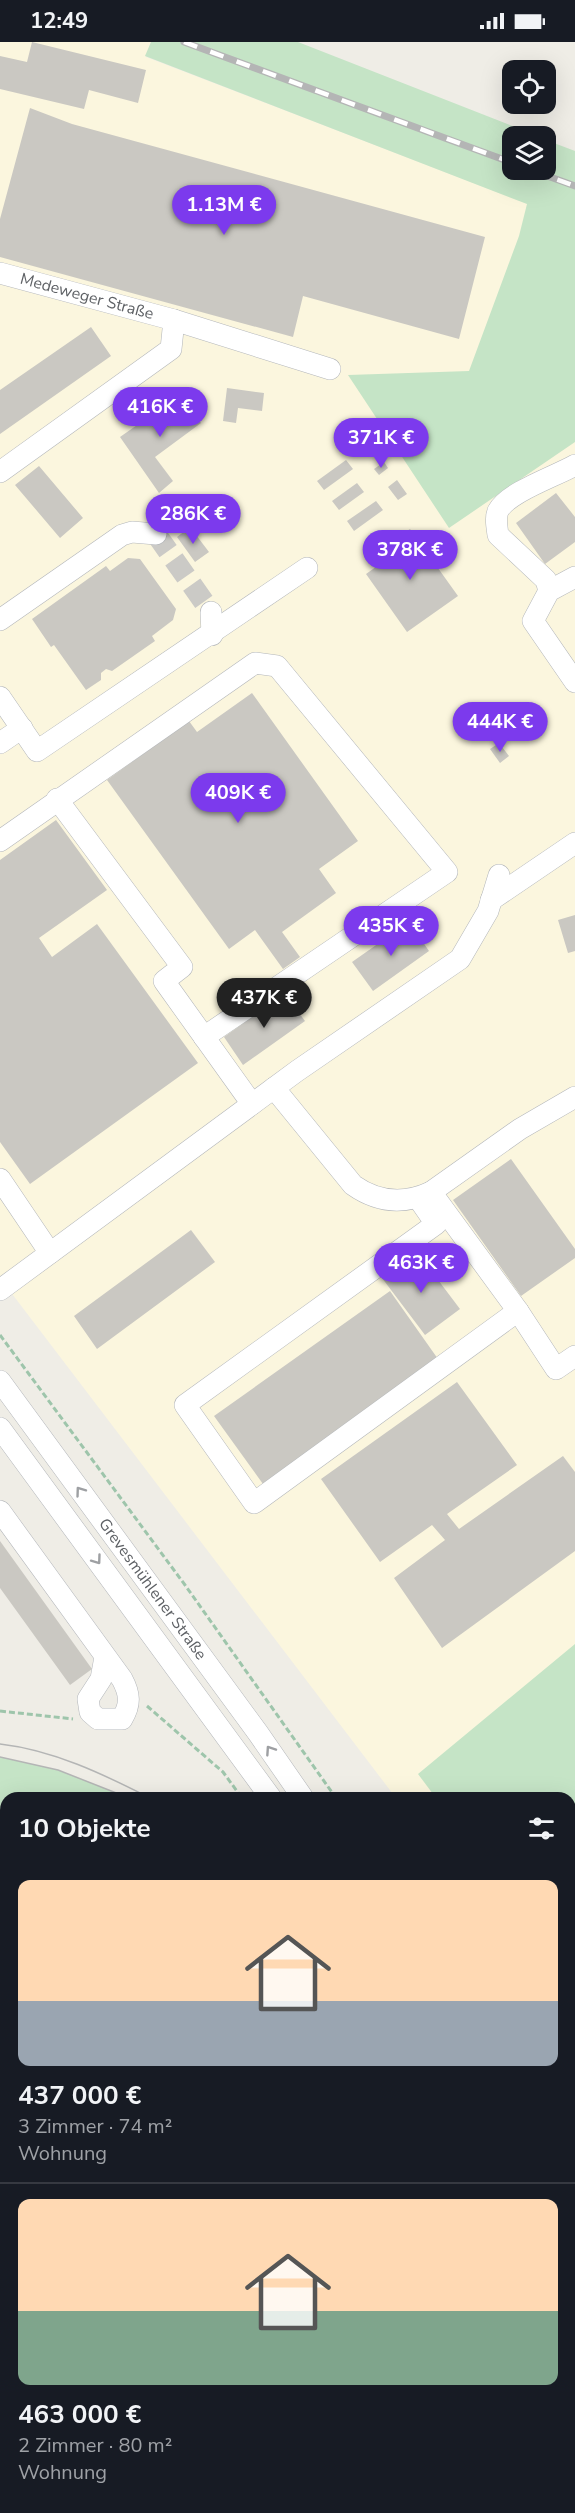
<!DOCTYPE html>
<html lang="de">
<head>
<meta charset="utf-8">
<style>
  body { margin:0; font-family:"Nunito Sans",sans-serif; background:#20242c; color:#f1f3f6; height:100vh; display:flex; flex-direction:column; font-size:22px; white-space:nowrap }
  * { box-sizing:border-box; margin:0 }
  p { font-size:20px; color:#9ea1a6 }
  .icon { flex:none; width:33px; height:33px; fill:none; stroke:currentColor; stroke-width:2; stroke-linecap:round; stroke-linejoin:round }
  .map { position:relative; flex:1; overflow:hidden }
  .panel { position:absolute; left:0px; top:1750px; width:576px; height:722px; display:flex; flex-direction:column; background:#171b24; border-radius:18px 18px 0 0; box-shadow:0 6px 24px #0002 }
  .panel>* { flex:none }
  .tools { position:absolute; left:502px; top:18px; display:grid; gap:12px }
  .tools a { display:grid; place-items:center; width:54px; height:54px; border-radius:12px; background:#171b24; box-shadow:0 6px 24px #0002; font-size:30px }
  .price { position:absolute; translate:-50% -51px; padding:0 14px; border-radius:21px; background:#7c3aed; color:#fff; font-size:20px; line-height:39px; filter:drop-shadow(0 2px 3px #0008) }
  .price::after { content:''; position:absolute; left:50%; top:36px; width:18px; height:14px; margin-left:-9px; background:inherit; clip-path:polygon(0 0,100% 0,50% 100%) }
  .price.current { background:#222; color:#fff }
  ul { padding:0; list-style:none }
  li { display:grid; align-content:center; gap:12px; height:318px; padding:0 18px }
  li+li { border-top:2px solid #363941 }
  li span { display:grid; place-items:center; height:186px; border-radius:12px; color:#555 }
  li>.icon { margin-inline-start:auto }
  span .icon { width:108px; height:108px; fill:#fffc; stroke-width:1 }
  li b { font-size:26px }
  h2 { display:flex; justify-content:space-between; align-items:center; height:72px; padding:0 18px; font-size:26px }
  .status { display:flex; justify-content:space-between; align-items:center; height:42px; padding:0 30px; background:#171b24; direction:ltr }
  .status svg { height:16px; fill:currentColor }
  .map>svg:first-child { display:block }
  .commercial { fill:#fbf6de }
  .green { fill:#c5e4c6 }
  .building { fill:#cac8c2 }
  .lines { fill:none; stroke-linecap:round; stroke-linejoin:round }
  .minor-tunnel { stroke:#cbcac6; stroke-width:21; stroke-dasharray:21 10; stroke-linecap:butt }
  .minor-casing { stroke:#b3b6ba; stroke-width:22 }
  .path { stroke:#9ec5ab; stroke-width:3; stroke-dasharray:6 3; stroke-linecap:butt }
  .minor { stroke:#fff; stroke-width:21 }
  .tram { stroke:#b4b5b5; stroke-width:1.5 }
  .rail-casing { stroke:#b4b5b5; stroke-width:7 }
  .rail { stroke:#fff; stroke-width:4.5; stroke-dasharray:14; stroke-linecap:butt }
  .oneway { stroke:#9ea0a3 }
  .labels { text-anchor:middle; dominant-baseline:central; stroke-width:4.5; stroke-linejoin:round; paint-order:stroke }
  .street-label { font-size:16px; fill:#5e6165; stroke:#fff }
</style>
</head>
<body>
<div class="status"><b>12:49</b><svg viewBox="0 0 49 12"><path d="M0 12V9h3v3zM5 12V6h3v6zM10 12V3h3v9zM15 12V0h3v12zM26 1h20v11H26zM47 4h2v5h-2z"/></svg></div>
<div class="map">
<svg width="575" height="2471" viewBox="0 0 575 2471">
  <rect width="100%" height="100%" fill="#efede6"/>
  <!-- commercial -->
  <path class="commercial" d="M0,0H151L146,15L575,180V1992L570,1986V1756H396L0,1236Z"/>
  <!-- green -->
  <path class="green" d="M151,0H298L538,94H513V128H546V98L575,109V400L449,486L348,333L469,329L519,194L527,162L145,14Z
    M575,1602V1948L570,1941V1756H436L418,1732Z
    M0,1715L58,1728L129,1756H6V1841L0,1840Z"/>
  <!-- building -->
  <path class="building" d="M32,0L146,28L138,61L89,48L84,67L0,47V14L27,20Z
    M30,66L72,82L485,195L459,297L303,254L293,295L0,215V177Z
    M91,285L111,314L0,392V348Z
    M227,346L264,351L262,369L238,366L236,381L223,379Z
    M180,353L201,381L155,415L173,439L159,451L120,395Z
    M346,418L353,427L324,448L317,439Z
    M384,420L388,426L379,433L374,427Z
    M39,424L83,476L60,496L15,443Z
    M397,438L407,452L398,458L388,445Z
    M357,441L364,450L339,468L332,459Z
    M556,451L575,475V500L545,522L516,481Z
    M376,459L383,468L354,489L347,479Z
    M190,485L209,510L195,520L177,495Z
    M410,487L458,554L407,590L366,532L380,522L374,512Z
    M128,516L140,517L176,567L173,578L152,594L155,599L112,629L106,627L101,631V638L86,648L54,603L51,605L32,577L106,524L110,529Z
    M252,651L358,799L319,827L336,851L282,890L300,915L283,927L255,888L229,907L107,738L189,679L197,690Z
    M499,701L509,714L500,721L490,707Z
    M56,778L107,848L39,896L52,915L97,882L198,1021L30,1142L0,1100V818Z
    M575,873V909L568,911L558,878Z
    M409,880L429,909L373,949L352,920Z
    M285,952L305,979L243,1023L224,995Z
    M511,1117L575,1207V1216L521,1254L453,1158Z
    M191,1188L215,1220L97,1307L74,1274Z
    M417,1210L460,1267L425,1293L382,1236Z
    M390,1249L438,1317L263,1442L214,1374Z
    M457,1340L517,1423L447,1472L459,1487L563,1414L575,1430V1509L442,1606L394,1536L445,1498L432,1483L380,1520L321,1437Z
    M0,1499L92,1627L70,1643L0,1546Z
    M0,1868H6V1901H0Z
    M0,2122L6,2123V2152L0,2151Z
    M0,2261H6V2291L0,2290Z
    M0,2404H6V2435H0Z
    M570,2464H575V2471H353L318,2468L570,2466Z"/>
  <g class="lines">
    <!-- minor-tunnel -->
    <path class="minor-tunnel" d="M156,492L211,570"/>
    <!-- minor casing -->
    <g class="minor-casing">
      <g id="minor">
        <path id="s1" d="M0,231L174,278L330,327"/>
        <path d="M0,430L171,307L174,278"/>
        <path d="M575,535L549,549L533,579L575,640"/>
        <path d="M549,549L546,538L498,493C497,485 495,476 498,469C508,450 556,434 575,423"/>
        <path d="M211,570L212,593"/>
        <path d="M0,578L122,493L132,490L156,492"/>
        <path d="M0,655L37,709L307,526"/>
        <path d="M0,701L22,686"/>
        <path d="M57,757L182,925L164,939L252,1062"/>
        <path d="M0,799L255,621L277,624L447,830L204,995"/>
        <path d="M491,858L575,801"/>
        <path d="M274,1046L353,1143C377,1160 403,1163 431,1150L520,1087L575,1055"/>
        <path d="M0,1137L50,1211"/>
        <path d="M431,1150L518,1269L556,1327L575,1314"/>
        <path d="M418,1156L436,1182L185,1363L254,1461L518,1269"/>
        <path d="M0,1248L297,1029L460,917L488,869L499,833"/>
        <path id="s2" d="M0,1339L258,1691L303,1756"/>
        <path d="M0,1386L271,1756"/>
        <path d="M0,1469L122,1637C130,1652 131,1662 122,1677H98L90,1670L88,1657L101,1637L105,1615"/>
        <path d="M570,2171L575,2180"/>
        <path d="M570,2198L575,2206"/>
        <path d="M175,2471V2466"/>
      </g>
    </g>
    <!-- path -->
    <path class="path" d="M0,1293L185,1543L336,1756
      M147,1664L223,1730L242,1756
      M0,1669L73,1677
      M0,1773H6
      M0,1840L6,1841
      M0,1980L6,1981
      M0,2106L6,2107
      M0,2238L6,2239
      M570,2327L575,2335
      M0,2387H6
      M570,2447L575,2448
      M197,2471L198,2466"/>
    <!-- minor -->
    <use href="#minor" class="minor"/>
    <!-- tram -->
    <path class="tram" d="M0,1702C53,1708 103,1732 150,1756
      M0,1715L58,1728L129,1756
      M570,2261L575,2268
      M570,2284L575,2291"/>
    <!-- rail casing -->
    <g class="rail-casing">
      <path id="rail" d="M184,0L513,121
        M531,128L575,144"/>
    </g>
    <!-- rail -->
    <use href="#rail" class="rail"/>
  </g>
  <!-- one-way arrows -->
  <defs><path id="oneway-chevron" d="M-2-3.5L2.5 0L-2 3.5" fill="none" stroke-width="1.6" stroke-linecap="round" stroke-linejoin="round" transform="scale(1.5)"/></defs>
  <g class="oneway">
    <use href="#oneway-chevron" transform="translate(80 1449) rotate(-126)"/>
    <use href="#oneway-chevron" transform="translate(97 1518) rotate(54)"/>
    <use href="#oneway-chevron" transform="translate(270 1708) rotate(-124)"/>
  </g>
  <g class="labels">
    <!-- street labels -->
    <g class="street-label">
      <text stroke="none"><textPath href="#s1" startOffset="90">Medeweger Straße</textPath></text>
      <text stroke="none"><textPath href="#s2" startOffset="258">Grevesmühlener Straße</textPath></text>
    </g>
  </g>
</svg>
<div class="tools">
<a><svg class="icon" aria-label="locate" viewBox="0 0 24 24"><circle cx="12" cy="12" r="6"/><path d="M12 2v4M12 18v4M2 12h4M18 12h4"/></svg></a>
<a><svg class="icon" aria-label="layers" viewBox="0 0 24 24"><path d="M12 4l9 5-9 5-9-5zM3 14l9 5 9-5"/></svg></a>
</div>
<b class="price" style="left:224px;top:194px">1.13M €</b>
<b class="price" style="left:160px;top:396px">416K €</b>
<b class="price" style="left:381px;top:427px">371K €</b>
<b class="price" style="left:193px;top:503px">286K €</b>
<b class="price" style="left:410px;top:539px">378K €</b>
<b class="price" style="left:500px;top:711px">444K €</b>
<b class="price" style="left:238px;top:782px">409K €</b>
<b class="price" style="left:391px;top:915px">435K €</b>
<b class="price current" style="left:264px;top:987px">437K €</b>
<b class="price" style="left:421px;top:1252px">463K €</b>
<section class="panel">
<h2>10 Objekte<svg class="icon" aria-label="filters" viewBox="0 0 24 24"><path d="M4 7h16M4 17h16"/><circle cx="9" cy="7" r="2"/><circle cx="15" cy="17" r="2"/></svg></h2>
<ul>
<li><span style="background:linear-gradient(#ffd9b3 65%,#9aa5b1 0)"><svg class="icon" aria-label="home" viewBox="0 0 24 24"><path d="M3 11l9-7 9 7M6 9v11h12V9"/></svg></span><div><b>437 000 €</b><p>3 Zimmer · 74 m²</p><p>Wohnung</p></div></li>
<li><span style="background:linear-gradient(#ffd9b3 60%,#7fa58c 0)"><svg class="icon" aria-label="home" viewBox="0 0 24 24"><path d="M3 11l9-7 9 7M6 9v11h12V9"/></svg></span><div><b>463 000 €</b><p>2 Zimmer · 80 m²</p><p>Wohnung</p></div></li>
</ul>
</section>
</div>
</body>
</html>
